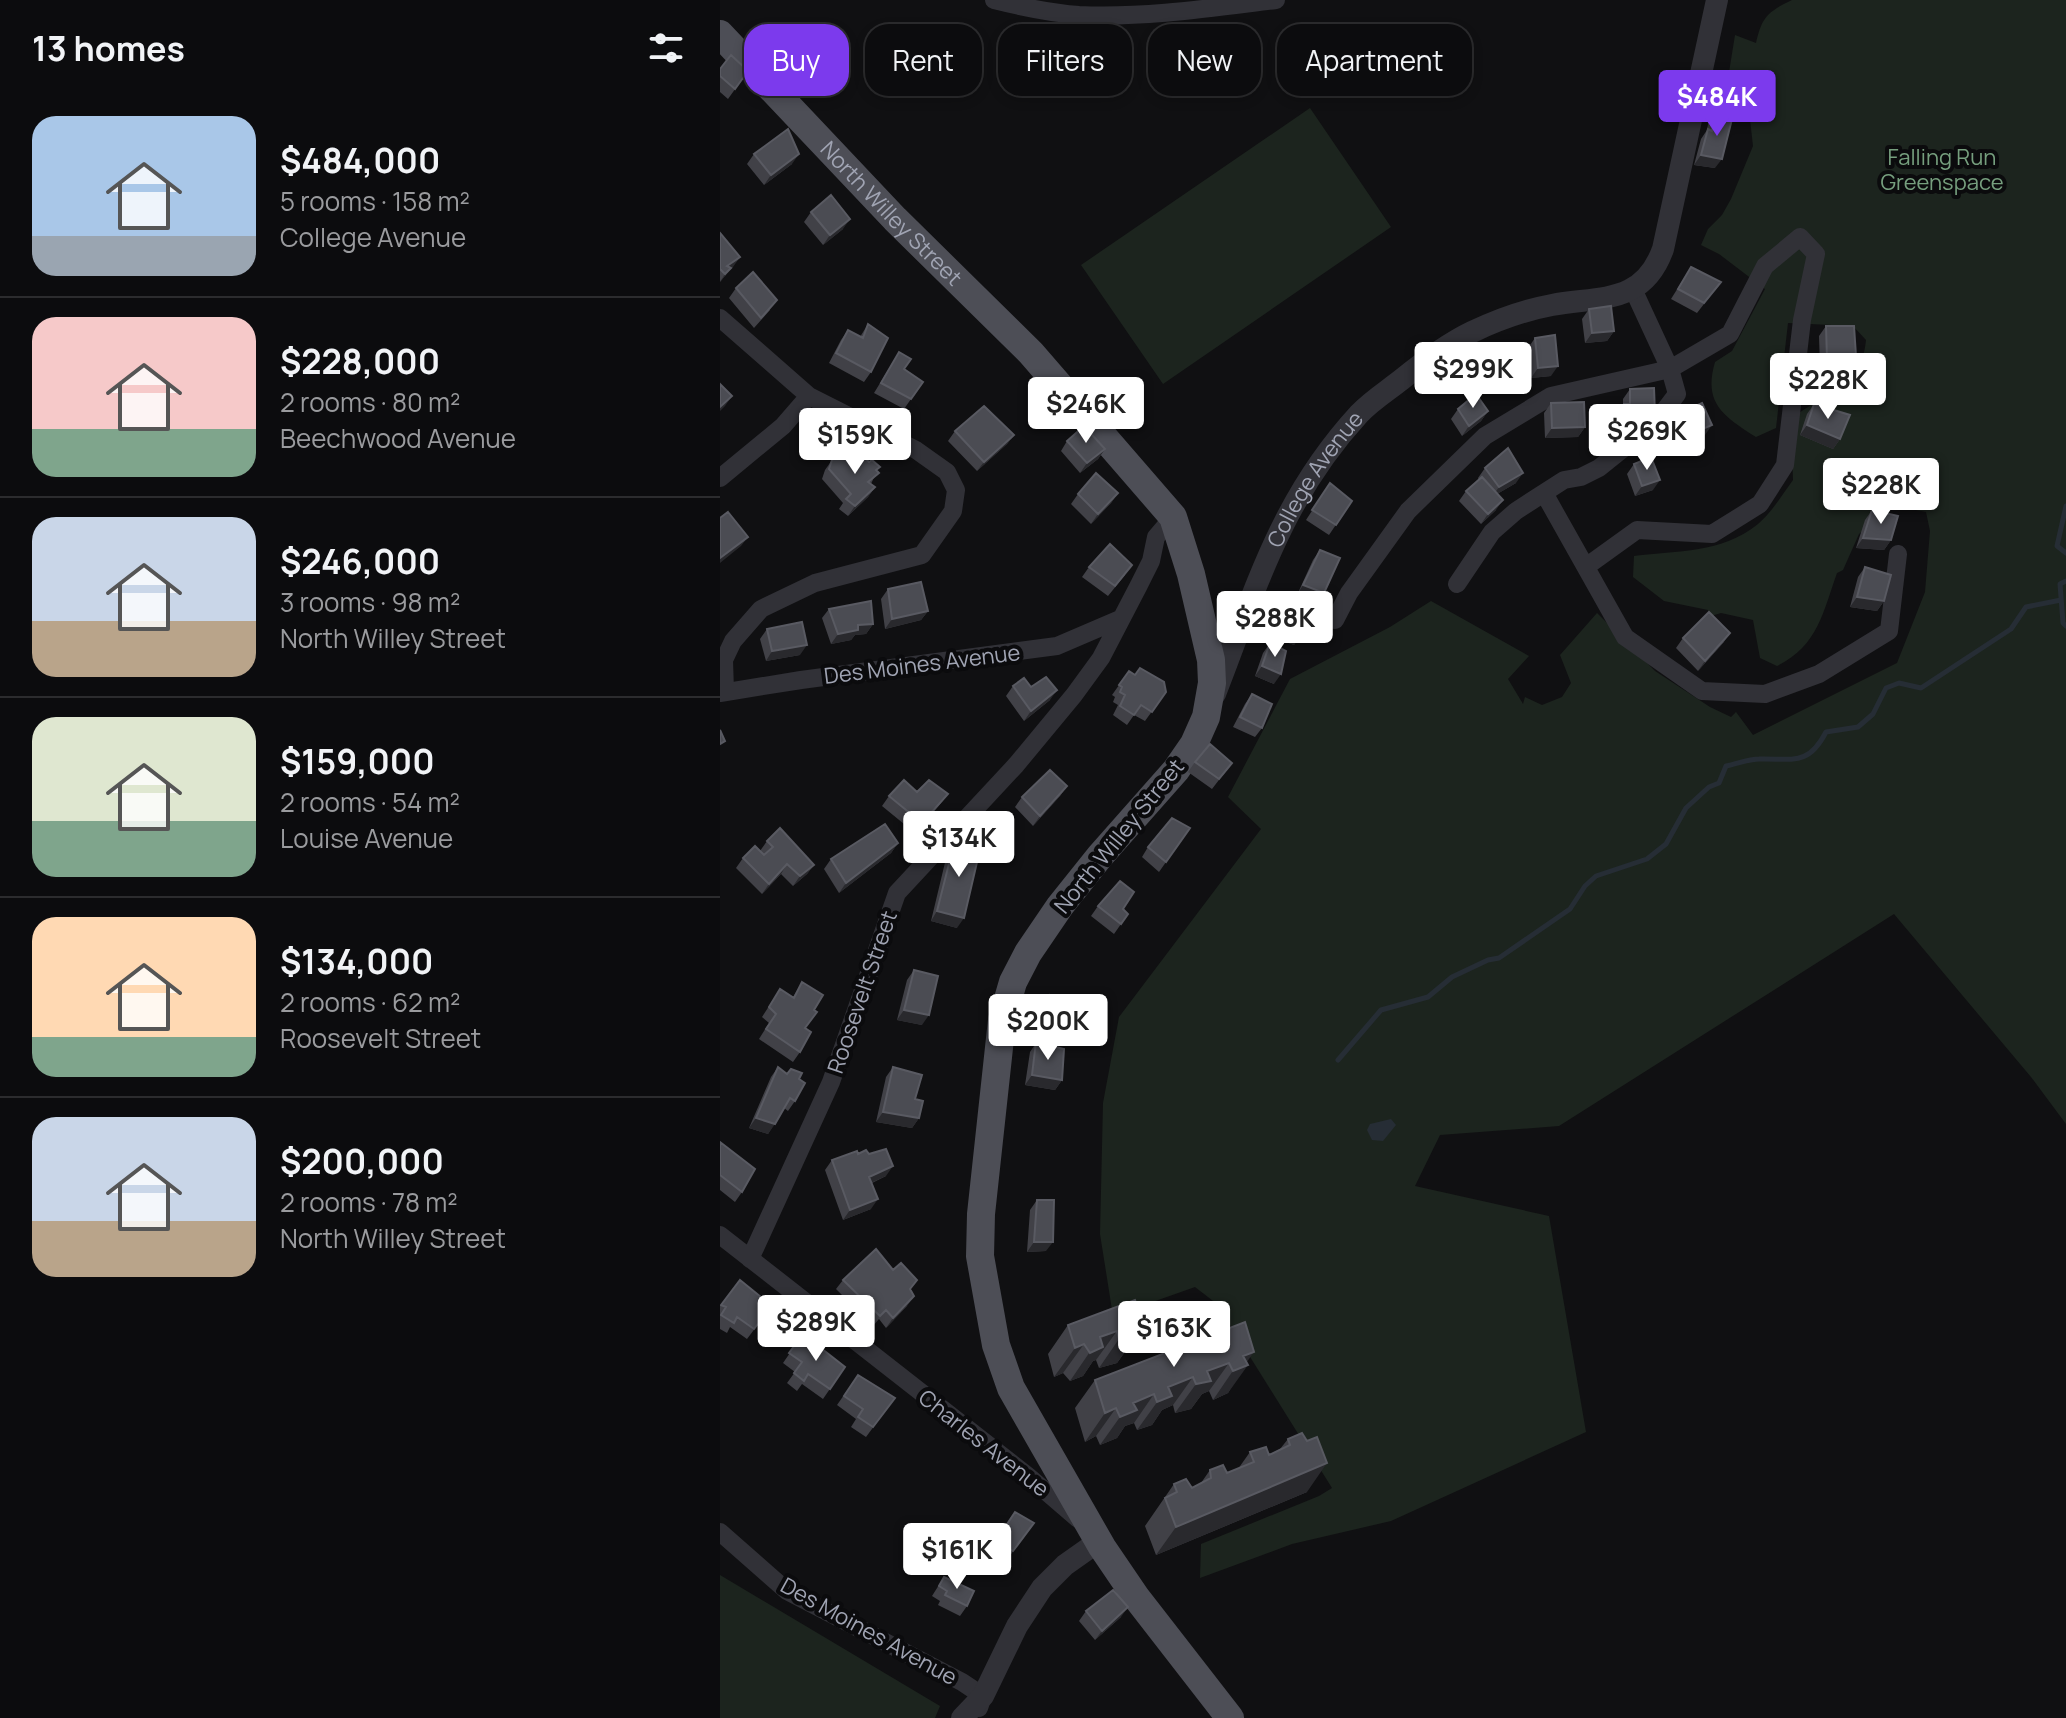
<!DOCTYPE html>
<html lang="en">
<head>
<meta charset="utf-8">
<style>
  body { margin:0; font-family:Manrope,sans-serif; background:#1a1a1c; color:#f1f3f6; height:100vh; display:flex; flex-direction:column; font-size:30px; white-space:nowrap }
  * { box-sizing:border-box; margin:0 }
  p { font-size:26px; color:#9a9b9e }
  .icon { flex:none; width:44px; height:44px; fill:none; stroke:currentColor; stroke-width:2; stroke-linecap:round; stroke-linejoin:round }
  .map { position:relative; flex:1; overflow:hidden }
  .side { display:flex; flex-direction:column; background:#0c0c0e; width:720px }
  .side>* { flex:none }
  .hud { position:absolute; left:24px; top:24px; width:760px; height:72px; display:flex; gap:16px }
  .price { position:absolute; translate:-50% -68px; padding:0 18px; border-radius:8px; background:#fff; color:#222; font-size:26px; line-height:52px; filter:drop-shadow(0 2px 4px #0008) }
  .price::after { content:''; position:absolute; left:50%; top:48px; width:24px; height:18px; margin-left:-12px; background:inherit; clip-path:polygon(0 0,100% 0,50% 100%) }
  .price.on { background:#7c3aed; color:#fff }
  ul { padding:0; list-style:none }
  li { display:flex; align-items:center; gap:24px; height:200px; padding:0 32px }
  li+li { border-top:2px solid #2c2c2e }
  li span { display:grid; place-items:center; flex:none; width:224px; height:160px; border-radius:24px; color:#555 }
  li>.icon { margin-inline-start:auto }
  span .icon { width:96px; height:96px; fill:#fffc; stroke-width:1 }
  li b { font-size:34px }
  h2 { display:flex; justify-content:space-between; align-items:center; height:96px; padding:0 32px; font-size:34px }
  .pill { padding:0 28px; border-radius:24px; background:#0c0c0e; box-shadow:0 4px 12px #0003,0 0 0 2px #2c2c2e; font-size:28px; line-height:72px }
  .pill.on { background:#7c3aed; color:#fff }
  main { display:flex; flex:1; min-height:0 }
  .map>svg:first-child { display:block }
  .green { fill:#1c241e }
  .water { fill:#262d35 }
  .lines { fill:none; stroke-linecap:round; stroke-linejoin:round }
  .stream { stroke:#262d35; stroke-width:5 }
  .minor { stroke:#313137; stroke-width:18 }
  .tertiary { stroke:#313137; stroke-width:22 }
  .primary { stroke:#4d4e56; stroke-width:28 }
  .wall { fill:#414147 }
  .shaded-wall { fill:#29292d }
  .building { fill:#4b4c53; stroke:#595a62; stroke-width:2 }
  .labels { text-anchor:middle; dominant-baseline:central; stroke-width:8; stroke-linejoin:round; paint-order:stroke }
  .park-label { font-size:22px; fill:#769f7e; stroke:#0b0b0d }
  .street-label { font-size:22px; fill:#a0a4b3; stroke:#0b0b0d }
</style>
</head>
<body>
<main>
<section class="side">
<h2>13 homes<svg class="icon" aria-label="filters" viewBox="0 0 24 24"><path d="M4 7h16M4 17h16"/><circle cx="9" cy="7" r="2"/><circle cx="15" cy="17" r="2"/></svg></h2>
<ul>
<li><span style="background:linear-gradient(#a9c7e8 75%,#9aa5b1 0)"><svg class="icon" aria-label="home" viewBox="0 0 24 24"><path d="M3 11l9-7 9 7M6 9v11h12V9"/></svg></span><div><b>$484,000</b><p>5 rooms · 158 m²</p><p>College Avenue</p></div></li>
<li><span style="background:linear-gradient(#f6c9c9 70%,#7fa58c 0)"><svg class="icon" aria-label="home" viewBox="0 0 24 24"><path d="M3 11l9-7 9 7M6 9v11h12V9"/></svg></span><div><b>$228,000</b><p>2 rooms · 80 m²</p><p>Beechwood Avenue</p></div></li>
<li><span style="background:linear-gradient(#c9d6e8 65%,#b9a48a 0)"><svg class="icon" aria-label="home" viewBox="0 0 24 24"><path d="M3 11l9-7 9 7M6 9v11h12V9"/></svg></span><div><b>$246,000</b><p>3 rooms · 98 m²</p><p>North Willey Street</p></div></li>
<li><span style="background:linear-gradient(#dfe7d0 65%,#7fa58c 0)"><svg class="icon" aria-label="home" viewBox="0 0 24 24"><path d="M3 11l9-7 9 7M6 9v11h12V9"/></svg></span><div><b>$159,000</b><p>2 rooms · 54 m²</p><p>Louise Avenue</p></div></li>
<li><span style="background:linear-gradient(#ffd9b3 75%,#7fa58c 0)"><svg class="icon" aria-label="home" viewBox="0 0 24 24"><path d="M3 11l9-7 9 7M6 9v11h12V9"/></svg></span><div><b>$134,000</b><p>2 rooms · 62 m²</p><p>Roosevelt Street</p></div></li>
<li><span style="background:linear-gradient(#c9d6e8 65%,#b9a48a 0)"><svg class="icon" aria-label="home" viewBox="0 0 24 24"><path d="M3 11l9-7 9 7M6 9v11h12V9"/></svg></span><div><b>$200,000</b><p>2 rooms · 78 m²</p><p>North Willey Street</p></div></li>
</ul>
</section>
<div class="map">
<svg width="1346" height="1718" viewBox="0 0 1346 1718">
  <rect width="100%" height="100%" fill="#101012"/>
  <!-- green -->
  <path class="green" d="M1072,0H1346V1124L1311,1077L1174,914L839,1126L720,1135L695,1186L829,1216L866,1432L671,1521L572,1544L480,1578L481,1544L599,1496L612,1488L497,1304L475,1287L393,1316L380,1234L383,1103L399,1017L541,829L508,797L570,679L670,627L711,601L809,656L788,679L803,704L805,697L822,705L842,697L851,683L840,655L877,613L935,671L990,707L1011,717L1016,712L1033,735L1177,663L1205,592L1210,531L1206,512L1175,506L1139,534L1123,570L1117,573C1103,612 1098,646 1057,666L1040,658L1033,620L1001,613L991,616L988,610L944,601L913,577L914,556C958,550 1001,554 1038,524C1052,512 1062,495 1073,480L1071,419C1108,389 1140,395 1146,340L1133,326L1068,323L1056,428L1036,437C1003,416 983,403 995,362L1012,351L1045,289L999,254L981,245L988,229L1002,215L1011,199L1033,146L1028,101L1005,97L1015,35L1036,43C1042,17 1047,12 1072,0Z
    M590,108L671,227L443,384L361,265Z
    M0,1575L220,1706L215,1718H0Z"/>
  <!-- water -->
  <path class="water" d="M671,1119L676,1125L663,1141L652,1140L647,1130L650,1124Z"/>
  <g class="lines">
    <!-- stream -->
    <path class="stream" d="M1346,506L1337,546L1346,553
      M1346,581L1340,584L1343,623L1346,626
      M618,1060L661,1010L708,997L732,977L768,960L779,958L850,909L865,886L876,876L927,859L946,844L966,808L989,787L999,783L1006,766C1017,764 1028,759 1039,759C1072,758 1088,767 1106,732L1138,727L1153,714L1166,688L1179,683L1201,688L1291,629L1306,607L1341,600"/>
    <!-- minor -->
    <path class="minor" d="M274,0C302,7 330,13 359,15C425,18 491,8 556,0
      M0,318L89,396L196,450L227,472L236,490L233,511L202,555L95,583L41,609L13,641L4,660L5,691
      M0,478L63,426L89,396
      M824,493L905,637L982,691L1045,694L1099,674L1169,631L1178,554
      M737,584L772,532L796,511L844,480L861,477L879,468L935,423L957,394L950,369L913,289
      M615,620L629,593L688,511L765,436L831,396L950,369L1010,334L1045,266L1080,237L1096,254L1082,320L1065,465L1040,504L992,534L917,530L867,566
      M0,693L81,680L337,646L400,619
      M0,1235L308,1476L358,1519
      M30,1259L111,1082L177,893L296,765L354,695L381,658L419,585L431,561L436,537L453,517
      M0,1532L67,1591L242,1682L263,1696L259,1708"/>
    <!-- tertiary -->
    <g class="tertiary">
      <path id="s1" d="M495,694C536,589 560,500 639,414C651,401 667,391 681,380C702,363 727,344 752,332C777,320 805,310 832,305C880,296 923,305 943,249L997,0"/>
      <path d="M242,1718L263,1696L297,1626L322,1588L345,1565L379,1541"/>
    </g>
    <!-- primary -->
    <path class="primary" id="s2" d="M0,34L175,219L311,353L453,517L471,574L491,660L492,683L486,717L474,744L456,770L380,856L340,906L308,953L293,982L282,1020L261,1214L260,1256L276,1345L291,1388L382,1547L416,1597L510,1718"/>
  </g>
  <!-- wall -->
  <path class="wall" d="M0,69L28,71L8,99L0,92Z
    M995,114V168L974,165L981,139L987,130L988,124Z
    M34,154L72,164L44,185L27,164Z
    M91,212L123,229L103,245L84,222Z
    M0,233L20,257L0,282Z
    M971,267L1001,282L977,313L951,299Z
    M16,288L50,310L34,328L9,298Z
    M869,309L894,331L887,341L865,343L862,319Z
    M148,324L151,372L144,382L109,363L121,340L128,330L140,337Z
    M1106,326L1136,356L1129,366L1100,368L1099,336Z
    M815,338L831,376L811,378L808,348Z
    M179,352L184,369L203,382L184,409L154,393Z
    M910,389L935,414L928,424L897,425V414L903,405V399Z
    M831,403L865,427L858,437L825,438L824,413Z
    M1094,404L1120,439L1113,449L1080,435L1087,414Z
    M738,409L768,411L761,421L742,436L731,419Z
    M964,411L985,435L966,443L957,421Z
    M235,431L294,435L287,444L257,471L228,441Z
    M347,441L385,449L378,459L360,473L341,451Z
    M112,460L157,471L151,484L155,487L148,497L128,516L119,509L123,503L102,479L105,470Z
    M914,464L933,490L915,496L907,474Z
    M765,468L796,483L777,494L776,510L761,524L739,501L746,491L759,480L758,478Z
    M610,483L632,501L609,535L586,520Z
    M398,493L391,503L371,524L351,504L358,494Z
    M1152,510L1171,540L1164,550L1136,548L1145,520Z
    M600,550L597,603L577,595L593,560Z
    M369,567L405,575L388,596L362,577Z
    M1145,567L1164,601L1157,611L1130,607L1138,577Z
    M168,589L208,611L201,620L165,629L161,599Z
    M561,593L581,635L574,645L544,634L554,603Z
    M109,609L153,624L146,634L135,635L131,640L111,644L102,618Z
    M47,629L80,655L46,661L40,639Z
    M963,638L1004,642L978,671L956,648Z
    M550,643L554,684L535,676L543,653Z
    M409,671L446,692L425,721L414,715L407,725L393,715L398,705L393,702L395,697L392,695Z
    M293,686L311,687L330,700L304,721L286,696Z
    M532,694L542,728L535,737L513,727L525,704Z
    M475,762L512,763L492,789L468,772Z
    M347,786L340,796L313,826L295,807L302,797Z
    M197,792L221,803L195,833L162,806L169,796Z
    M470,828L439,872L422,857L428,847Z
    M235,840L237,928L211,921L228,850Z
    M47,841L94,865L87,874L73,886L61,874L42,894L16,868L23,858L40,851Z
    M178,843L171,853L119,893L104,869L111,859Z
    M378,906L403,909L408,914L394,934L371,916Z
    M194,970L202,1025L177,1020L187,980Z
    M82,982L94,1010L85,1028L80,1052L73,1062L39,1039L49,1023L42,1017L60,989L73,997Z
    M330,995L340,1046L324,1044L342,1080L335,1090L305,1085L310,1052L316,1043H313L323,1004Z
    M58,1067L67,1074L79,1079L75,1101L68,1111L64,1108L48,1134L29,1128L51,1077Z
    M173,1067L195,1099L199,1118L192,1128L156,1122L166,1077Z
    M0,1142L22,1192L15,1202L0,1190Z
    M138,1154L166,1176L152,1183L151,1209L123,1220L105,1170L112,1160Z
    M317,1200L326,1251L307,1252L310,1210Z
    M20,1280L52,1306L27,1339L10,1327L7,1333L0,1329V1306Z
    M123,1280L190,1289L187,1306L166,1328L159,1319L153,1326L116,1289Z
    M525,1322L526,1362L508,1393L493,1400L489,1391L482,1394L471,1409L455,1413L453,1405L442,1410L432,1425L417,1430L414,1423L405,1426L397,1438L380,1445L376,1436L365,1442L355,1408L375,1380Z
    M348,1325L416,1331L417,1335L397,1363L379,1368L376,1360L373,1361L363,1376L350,1381L343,1373L334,1377L328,1354Z
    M83,1334L125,1367L103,1399L82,1384L77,1391L67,1383L75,1372L63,1363Z
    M138,1375L175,1398L146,1437L131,1427L136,1419L117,1405Z
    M568,1439L587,1492L436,1555L425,1526L454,1484L472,1488L481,1483L490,1470L507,1473L518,1469L530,1452L549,1455L560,1449Z
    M295,1512L314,1523L286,1561L269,1551Z
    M224,1577L247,1606L240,1616L218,1605L220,1601L212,1596Z
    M366,1611L401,1617L375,1640L359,1621Z"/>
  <!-- shaded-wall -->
  <path class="shaded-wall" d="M79,154L72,164L44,185L51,175Z
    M981,155L1002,159L995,168L974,165Z
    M130,219L123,229L103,245L110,235Z
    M20,257L13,267L10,270L0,282L5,274L7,266Z
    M894,331L887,341L865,343L872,333Z
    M1136,356L1129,366L1100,368L1107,359Z
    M838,366L831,376L811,378L818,368Z
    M12,396L5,406L0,411V407Z
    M768,411L761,421L742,436L749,426Z
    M935,414L928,424L897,425L904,415Z
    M992,425L985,435L966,443L973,433Z
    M1087,425L1120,439L1113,449L1080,435Z
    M865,427L858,437L825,438L832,428Z
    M294,435L287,444L257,471L264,462Z
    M385,449L378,459L360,473L367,463Z
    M803,473L796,483L772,497L779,487Z
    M940,480L933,490L915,496L922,486Z
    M155,487L148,497L128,516L135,506Z
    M398,493L391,503L371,524L378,514Z
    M783,500L776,510L761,524L768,514Z
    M28,537L21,546L0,563V558Z
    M1143,538L1171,540L1164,550L1136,548Z
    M583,585L604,593L597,603L577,595Z
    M1137,597L1164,601L1157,611L1130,607Z
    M208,611L201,620L165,629L172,619Z
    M153,624L146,634L135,635L131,640L111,644L118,634L138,625Z
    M551,624L581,635L574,645L544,634Z
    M1010,633L1004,642L978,671L985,661Z
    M87,645L80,655L46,661L52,651Z
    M542,666L561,674L554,684L535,676Z
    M337,690L330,700L304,721L311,711Z
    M347,786L340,796L313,826L320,816Z
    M228,794L221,803L195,833L202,823Z
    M178,843L171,853L119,893L126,883Z
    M67,864L61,874L42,894L49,884Z
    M94,865L87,874L73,886L80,876Z
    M217,911L244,918L237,928L211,921Z
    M184,1010L209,1015L202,1025L177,1020Z
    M320,1033L346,1036L340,1046L313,1043Z
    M312,1075L342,1080L335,1090L305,1085Z
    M163,1112L199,1118L192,1128L156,1122Z
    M36,1118L55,1124L48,1134L29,1128Z
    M173,1166L166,1176L142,1187L149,1177Z
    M158,1199L151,1209L123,1220L130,1210Z
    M314,1242H333L326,1251L307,1252Z
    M194,1296L187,1306L166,1328L173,1318Z
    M423,1320L412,1336L417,1335L397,1363L379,1368L399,1339L414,1325Z
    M397,1331L376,1360L373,1361L363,1376L350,1381L380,1337Z
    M364,1344L343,1373L334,1377L355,1348Z
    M534,1352L524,1366L528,1365L508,1393L493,1400L523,1356Z
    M509,1363L489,1391L482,1394L471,1409L455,1413L476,1384L487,1371Z
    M473,1377L453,1405L442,1410L432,1425L417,1430L448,1387Z
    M434,1394L414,1423L405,1426L397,1438L380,1445L400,1417L413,1403Z
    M396,1408L376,1436L365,1442L385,1413Z
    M607,1463L587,1492L436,1555L456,1527Z
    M408,1607L401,1617L375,1640L382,1631Z"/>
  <!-- building -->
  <path class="building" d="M11,55L28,71L15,89L0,76V69Z
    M995,114L1012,119L1002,159L981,155L988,129L992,131Z
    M68,129L79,154L51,175L34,154Z
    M111,195L130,219L110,235L91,212Z
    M0,233L20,257L7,266L11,268L5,274L0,269Z
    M971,267L1001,282L984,303L958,289Z
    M33,272L57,300L41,318L16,288Z
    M891,306L894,331L872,333L869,309Z
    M148,324L168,338L151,372L116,353L128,330L143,338Z
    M1106,326H1134L1136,356L1107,359Z
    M835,335L838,366L818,368L815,338Z
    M179,352L191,359L184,369L203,382L191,399L161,383Z
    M0,384L12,396L0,407Z
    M934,388L935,414L904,415V404H910V389Z
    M756,394L768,411L749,426L738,409Z
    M864,402L865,427L832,428L831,403Z
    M982,403L992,425L973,433L964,411Z
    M1094,404L1130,415L1120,439L1087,425Z
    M264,406L294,435L264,462L235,431Z
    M364,426L385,449L367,463L347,441Z
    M788,448L803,473L779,487L765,468Z
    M138,451L149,462L152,460L160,467L156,470L159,473L148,482L155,487L135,506L126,499L131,494L109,469L112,460L121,455L130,464Z
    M931,457L940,480L922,486L914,464Z
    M376,473L398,493L378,514L358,494Z
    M762,477L783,500L768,514L746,491Z
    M610,483L632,501L616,525L592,510Z
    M1152,510L1178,516L1171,540L1143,538Z
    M8,512L28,537L0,558V518Z
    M390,544L412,565L395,586L369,567Z
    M600,550L620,558L604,593L583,585Z
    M1145,567L1171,575L1164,601L1137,597Z
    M201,582L208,611L172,619L168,589Z
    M561,593L591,605L581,635L551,624Z
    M151,601L153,624L138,625V630L118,634L109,609Z
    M989,612L1010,633L985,661L963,638Z
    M82,622L87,645L52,651L47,629Z
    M550,643L566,651L561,674L542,666Z
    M420,668L444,682L446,692L432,712L421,705L414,715L400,706L405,695L400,692L402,687L399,685L409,671L415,675Z
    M326,677L337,690L311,711L293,686L304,678L311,687Z
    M532,694L552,704L542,728L520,717Z
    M0,730L5,741L0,744Z
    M490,744L512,763L499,779L475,762Z
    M330,770L347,786L320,816L302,797Z
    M184,780L197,792L209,780L228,794L202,823L169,796Z
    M452,818L470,828L446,862L428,847Z
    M165,824L178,843L126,883L111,859Z
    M60,828L94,865L80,876L67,864L49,884L23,858L35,846L44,855L53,847L47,841Z
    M235,840L261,845L244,918L217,911Z
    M400,881L414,892L403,909L408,914L401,924L378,906Z
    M194,970L218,976L209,1015L184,1010Z
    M82,982L103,995L94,1010L97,1012L85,1028L91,1032L80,1052L46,1029L56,1014L49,1007L60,989L74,998Z
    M330,995L352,999L346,1036L320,1033Z
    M316,1042L344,1049L342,1080L312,1075Z
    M58,1067L67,1074L71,1069L82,1073L79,1079L85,1083L75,1101L70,1098L55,1124L36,1118Z
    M173,1067L202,1075L195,1099L203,1101L199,1118L163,1112Z
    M0,1142L35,1169L22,1192L0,1175Z
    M166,1149L173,1166L149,1177L158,1199L130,1210L112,1160L137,1151L138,1154L146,1150L149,1154Z
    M317,1200H334L333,1242H314Z
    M156,1249L173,1270L181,1263L197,1280L190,1289L194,1296L173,1318L166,1310L160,1316L123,1280Z
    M20,1280L52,1306L34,1329L17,1317L14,1323L1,1315L6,1307L1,1305Z
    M415,1300L423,1320L414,1325L417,1335L399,1339L397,1331L380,1337L383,1347L370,1353L364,1344L355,1348L348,1325Z
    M525,1322L534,1352L523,1356L528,1365L513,1371L509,1363L487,1371L491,1381L476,1384L473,1377L448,1387L452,1396L437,1402L434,1394L413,1403L417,1410L400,1417L396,1408L385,1413L375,1380Z
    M83,1334L125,1367L110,1389L88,1374L84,1381L74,1373L82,1362L69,1353Z
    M138,1375L175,1398L153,1427L138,1417L143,1409L124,1396Z
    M582,1433L587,1441L597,1437L607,1463L456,1527L445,1498L457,1492L454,1484L466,1479L472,1488L491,1478L490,1470L503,1465L507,1473L534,1462L530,1452L546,1447L549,1455L570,1445L568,1439Z
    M295,1512L314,1523L293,1551L276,1541Z
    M224,1577L254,1591L247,1606L225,1595L227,1591L219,1586Z
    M393,1590L408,1607L382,1631L366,1611Z"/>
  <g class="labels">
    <!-- park labels -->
    <g class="park-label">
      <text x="1222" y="157">Falling Run<tspan x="1222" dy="25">Greenspace</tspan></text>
    </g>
    <!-- street labels -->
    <g class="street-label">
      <text stroke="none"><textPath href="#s2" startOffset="248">North Willey Street</textPath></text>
      <text stroke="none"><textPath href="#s1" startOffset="238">College Avenue</textPath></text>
      <text transform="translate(202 664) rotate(-7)">Des Moines Avenue</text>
      <text transform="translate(399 836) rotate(-51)">North Willey Street</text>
      <text transform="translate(142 992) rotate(-71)">Roosevelt Street</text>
      <text transform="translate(264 1443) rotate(38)">Charles Avenue</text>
      <text transform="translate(149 1631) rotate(29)">Des Moines Avenue</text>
    </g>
  </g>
</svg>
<b class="price on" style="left:997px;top:138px">$484K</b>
<b class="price" style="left:753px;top:410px">$299K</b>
<b class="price" style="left:1108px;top:421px">$228K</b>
<b class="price" style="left:366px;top:445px">$246K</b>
<b class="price" style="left:927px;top:472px">$269K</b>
<b class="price" style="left:135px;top:476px">$159K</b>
<b class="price" style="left:1161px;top:526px">$228K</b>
<b class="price" style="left:555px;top:659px">$288K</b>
<b class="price" style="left:239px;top:879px">$134K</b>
<b class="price" style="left:328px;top:1062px">$200K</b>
<b class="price" style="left:96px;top:1363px">$289K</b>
<b class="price" style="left:454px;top:1369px">$163K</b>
<b class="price" style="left:237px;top:1591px">$161K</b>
<div class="hud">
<a class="pill on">Buy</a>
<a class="pill">Rent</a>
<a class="pill">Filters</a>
<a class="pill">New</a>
<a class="pill">Apartment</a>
</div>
</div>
</main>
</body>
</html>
